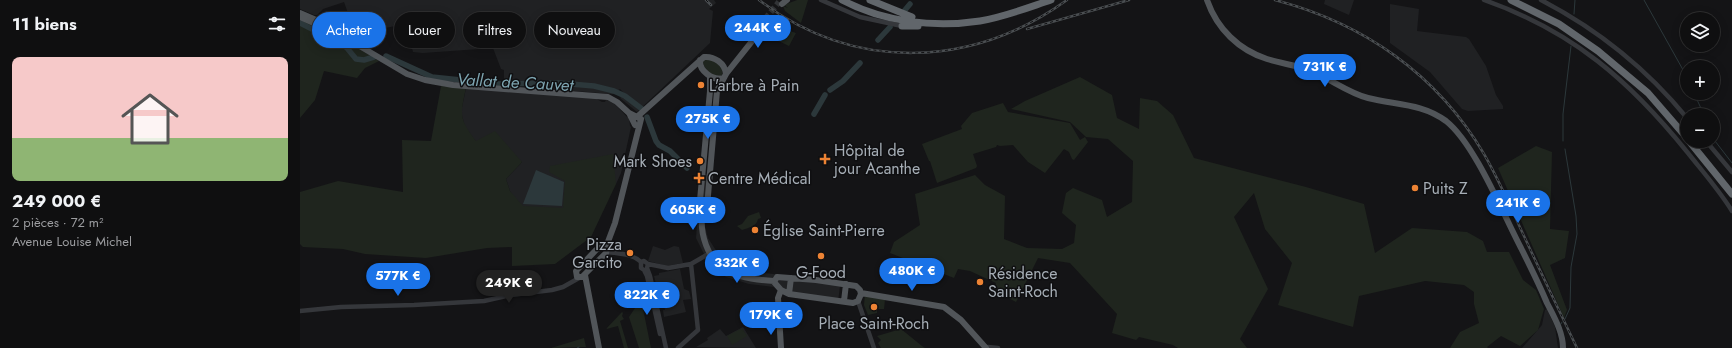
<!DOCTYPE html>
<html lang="fr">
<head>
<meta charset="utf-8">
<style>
  body { margin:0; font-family:Jost,sans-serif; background:#1d1d1e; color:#f1f3f6; height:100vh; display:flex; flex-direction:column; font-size:15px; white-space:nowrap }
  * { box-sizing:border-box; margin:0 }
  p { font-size:13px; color:#9b9c9f }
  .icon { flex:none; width:22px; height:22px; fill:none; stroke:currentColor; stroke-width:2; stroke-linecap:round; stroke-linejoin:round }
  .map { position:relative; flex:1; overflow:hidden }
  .drawer { display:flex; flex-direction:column; background:#0f0f10; width:300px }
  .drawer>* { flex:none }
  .guide { position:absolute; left:12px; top:12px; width:380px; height:36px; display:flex; gap:8px }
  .fabs { position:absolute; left:1380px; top:12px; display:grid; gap:8px }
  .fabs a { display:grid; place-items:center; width:40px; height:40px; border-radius:50%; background:#0f0f10; box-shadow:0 2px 10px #0003,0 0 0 1px #2f2f30; font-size:20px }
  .price { position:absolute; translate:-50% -34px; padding:0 9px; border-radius:14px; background:#1a73e8; color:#fff; font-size:13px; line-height:26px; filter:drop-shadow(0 1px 2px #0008) }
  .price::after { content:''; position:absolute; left:50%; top:24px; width:12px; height:9px; margin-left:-6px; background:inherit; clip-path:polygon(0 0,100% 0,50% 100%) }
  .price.current { background:#222; color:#fff }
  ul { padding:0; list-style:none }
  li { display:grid; align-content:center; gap:8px; height:212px; padding:0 12px }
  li+li { border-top:1px solid #2f2f30 }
  li span { display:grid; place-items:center; height:124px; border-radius:8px; color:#555 }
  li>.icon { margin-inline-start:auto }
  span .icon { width:72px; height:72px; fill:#fffc; stroke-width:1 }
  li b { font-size:17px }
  h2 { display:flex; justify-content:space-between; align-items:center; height:48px; padding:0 12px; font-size:17px }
  .pill { padding:0 14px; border-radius:18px; background:#0f0f10; box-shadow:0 2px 10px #0003,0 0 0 1px #2f2f30; font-size:14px; line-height:36px }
  .pill.current { background:#1a73e8; color:#fff }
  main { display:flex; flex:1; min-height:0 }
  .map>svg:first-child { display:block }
  .built { fill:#202123 }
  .green { fill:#1f251e }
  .water { fill:#2c383b }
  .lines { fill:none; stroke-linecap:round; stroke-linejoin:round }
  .stream { stroke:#2c383b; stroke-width:1 }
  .river { stroke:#2c383b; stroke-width:5.5 }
  .major-tunnel { stroke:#313336; stroke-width:6; stroke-dasharray:6 3; stroke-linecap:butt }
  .minor { stroke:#35373b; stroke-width:4.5 }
  .major { stroke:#515559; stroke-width:6 }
  .highway { stroke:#61666b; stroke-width:7 }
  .rail-casing { stroke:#4a4e51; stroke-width:2.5 }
  .rail { stroke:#0f0f11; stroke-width:1; stroke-dasharray:3; stroke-linecap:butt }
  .poi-dot { fill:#ed8334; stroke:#0f0f11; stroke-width:1.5 }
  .labels { text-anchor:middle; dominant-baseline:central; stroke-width:3; stroke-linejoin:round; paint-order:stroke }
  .poi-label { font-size:16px; fill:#a6aeb6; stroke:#0f0f11; text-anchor:start }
  .water-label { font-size:17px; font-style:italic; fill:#7da4b0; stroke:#0f0f11 }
</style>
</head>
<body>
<main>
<section class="drawer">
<h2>11 biens<svg class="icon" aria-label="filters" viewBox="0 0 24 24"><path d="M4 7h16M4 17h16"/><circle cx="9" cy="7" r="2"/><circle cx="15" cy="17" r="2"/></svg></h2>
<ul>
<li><span style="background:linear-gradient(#f6c9c9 65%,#8fb573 0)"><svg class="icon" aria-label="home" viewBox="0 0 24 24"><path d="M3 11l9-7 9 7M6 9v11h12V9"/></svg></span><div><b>249 000 €</b><p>2 pièces · 72 m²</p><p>Avenue Louise Michel</p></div></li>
</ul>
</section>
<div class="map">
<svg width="1432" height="348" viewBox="0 0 1432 348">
  <rect width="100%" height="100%" fill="#141416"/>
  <!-- built -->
  <path class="built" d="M0,0H414L416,3L409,9L413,11L410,43L337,112L320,98L324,93L320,89L314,94H311L239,88L237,82L204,81V70L201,69L193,48L123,53L113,52L106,24L85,28L67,19L65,20L49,16L44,2L23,9L17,15H14L0,9Z
    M1025,0H1054L1049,15L1024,4Z
    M1090,4L1119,9L1117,31L1166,37L1169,39L1186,66L1196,95L1203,106V109L1168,111L1162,109L1130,72L1090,43Z
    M166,88L295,98L302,102H305L306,100L312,101L327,117H329L330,126L331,127L321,173L316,184L301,187L233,233L210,191L206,179L222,162L176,142L165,127L161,112Z
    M401,173L410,175L408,212L404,223L408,238L417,252L429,264L447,271L492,276L540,286L538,302L484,294L474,287L449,284L426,277L409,264L396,238Z
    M353,246L365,250L374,246L379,247L383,263L367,266L348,261Z
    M380,269L384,289L389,291L391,299L383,300L386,312L364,317L363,310H365L364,306L362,307L354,276L359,275V273Z
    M1247,309L1255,327L1258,348H1222L1242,325L1245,310Z
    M443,327L456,348L396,347L408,340L407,338L420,329L426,336Z"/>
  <!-- green -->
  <path class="green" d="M497,0H508L501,23L485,11L483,6L488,8L484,5Z
    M0,20L35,34L79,61L65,68L57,78L24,71L15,100L0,118Z
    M470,22L489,31V33L490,31L496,33L489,46L462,33Z
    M406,58C414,61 424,65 422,75L416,76C409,72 402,68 403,59Z
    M780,77L812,95L817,118L839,129L840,98L857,101L873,115L894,158L1006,187L1064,204L1075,253L1112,228L1167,232L1183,241L1187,252H1209L1223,280L1236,290L1244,309L1238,330L1220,346L1201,336L1187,347L1188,348H1150L1160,332L1179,323L1174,304V292L1164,285L1125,281L1059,296L1053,327L978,305L992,263L965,229L954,193L934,217L968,289L940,339L947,348H878L873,345L839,337L836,340L812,333L817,314L770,263L738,258L716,302L693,290L696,283L670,271L658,269L654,278L590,253L594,242L620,225L615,194L675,175L685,185L705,196L704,239L727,248L762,249L774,243L776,225L762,213L766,193L773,188L802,200L807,217L832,202L833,161L808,139L786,137L770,122L711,109L725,101Z
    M141,86L166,88C160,115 159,119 176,141L195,131L222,162L206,179L210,191L223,206L263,208L265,181L249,172L250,166L313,154L316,184L291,237L255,264L212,266V247L187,248L126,258L65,254L43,249L3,247L0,244V192L38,181L103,192L102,140L131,141Z
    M703,103L708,112L770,123L780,140L785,137L788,142L774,160L772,159L769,152L764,149L745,173L728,162L713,145L700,146L697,145L696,147L673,154L677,166L676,168L637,183L630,161H629L622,144L662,129L661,126L672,113Z
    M1236,146L1252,152L1250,229L1269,231L1265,258L1250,265L1267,310L1264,318L1198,168Z
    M459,212L461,218L458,219C457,226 448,228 442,230L437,226L442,224L448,216Z
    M565,295L585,299L584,309H577V313L568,315L564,305Z
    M341,299L351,348H339L329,317Z
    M322,312L323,313L322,316L324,319L320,321L328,348H324L318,326L306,329Z
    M442,328L447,336L432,345L427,336Z
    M601,329L622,346L625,348H581L578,343L581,340L577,336Z
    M284,338L286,347L251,348Z"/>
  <!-- water -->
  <path class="water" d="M236,170L264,182L262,206L223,204Z"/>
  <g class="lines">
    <!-- stream -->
    <path class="stream" d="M1344,0L1387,77
      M1274,14L1275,0
      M1394,93L1404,115
      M1413,135L1415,141L1432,163
      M1263,141V114L1271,46
      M1265,149L1276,216L1277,234L1271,267L1270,308L1265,319
      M1261,324L1262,322
      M277,348L279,347"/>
    <!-- river -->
    <path class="river" d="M605,10L610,4
      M0,23L39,43L47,48L56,59L64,60L74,57
      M578,40L590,27
      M86,56L132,77L200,84L259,83L294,86L314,91L325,96L342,109
      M530,90L543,81L560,63
      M514,114L525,95
      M347,117L356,141L359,145L370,151L387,168"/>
    <!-- major-tunnel -->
    <path class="major-tunnel" d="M465,19L479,2"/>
    <!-- minor -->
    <path class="minor" d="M521,0L560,17L602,26
      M1184,0C1273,31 1330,81 1388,153C1403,172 1419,190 1432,211
      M1241,0C1299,30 1346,68 1387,118
      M1406,141L1432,172
      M307,252C317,253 333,254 341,262
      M341,262L344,261L348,264L347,268L350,276L366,348
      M341,262V268L344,270L347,276L360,334
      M348,264L368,268L391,264L410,253
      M558,301L574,348
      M0,311L41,307L114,305L184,301L211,295L252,290L263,287L279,278
      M688,347L698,348
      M378,348L398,330L391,264"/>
    <!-- major -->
    <path class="major" d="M907,0C917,29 939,50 967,59C982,64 997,65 1011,71C1031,79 1048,93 1068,98C1095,105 1122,103 1146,121C1175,144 1203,214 1221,248C1230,266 1239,284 1247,303C1254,317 1263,332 1263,348
      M482,4L487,0
      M0,13L30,26
      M0,17L41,35L107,74L125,80L153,85L308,97L317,102L329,113L341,119
      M400,60C399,71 413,81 423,78
      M329,113L335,125
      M338,116L404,57C414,56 425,63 426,74
      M402,214L406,213L407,207L417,91L426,74L468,21
      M402,214L399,211L410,91V76
      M402,214C400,234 407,258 425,270C437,278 459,280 474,281
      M306,247L315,223L341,119
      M285,275L299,348
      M283,276L306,253L307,249L303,246
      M282,277H277L276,271L296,250L303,246
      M477,277L516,280L556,286L560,290L561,294L558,301L553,303L489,294L481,290L474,282Z
      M481,290L478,298L481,348
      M561,293L644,307L661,320L686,348
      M489,294L491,278
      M544,301L546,284"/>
    <!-- highway -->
    <path class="highway" d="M542,0C583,22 634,28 680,21C704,17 727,8 751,0
      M570,0L612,17
      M1211,0L1259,24L1298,51L1348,93L1387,138
      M602,26H618
      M1389,141L1432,194"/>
    <!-- rail casing -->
    <g class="rail-casing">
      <path id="rail" d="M406,0L411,5
        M459,0C554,72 671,69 767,0
        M975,0C1063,23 1137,74 1184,154C1199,180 1211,208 1224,236C1241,273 1259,310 1277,348
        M727,29L829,0"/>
    </g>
    <!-- rail -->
    <use href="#rail" class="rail"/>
  </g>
  <!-- markers -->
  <g class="poi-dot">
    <circle cx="401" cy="85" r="4"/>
    <path d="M523 153h4v4h4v4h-4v4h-4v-4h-4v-4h4z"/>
    <circle cx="400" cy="161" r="4"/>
    <path d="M397 172h4v4h4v4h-4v4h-4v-4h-4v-4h4z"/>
    <circle cx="1115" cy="188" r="4"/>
    <circle cx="455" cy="230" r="4"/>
    <circle cx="330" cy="253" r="4"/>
    <circle cx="521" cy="256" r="4"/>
    <circle cx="680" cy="282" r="4"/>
    <circle cx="574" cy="307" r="4"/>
  </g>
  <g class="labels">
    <!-- poi labels -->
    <g class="poi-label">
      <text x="409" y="85">L'arbre à Pain</text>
      <text x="534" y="150">Hôpital de<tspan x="534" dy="18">jour Acanthe</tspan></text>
      <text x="392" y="161" text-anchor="end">Mark Shoes</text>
      <text x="408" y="178">Centre Médical</text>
      <text x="1123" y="188">Puits Z</text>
      <text x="463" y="230">Église Saint-Pierre</text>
      <text x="322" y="244" text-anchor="end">Pizza<tspan x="322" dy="18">Garcito</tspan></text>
      <text x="521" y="272" text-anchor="middle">G-Food</text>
      <text x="688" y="273">Résidence<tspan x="688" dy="18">Saint-Roch</tspan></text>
      <text x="574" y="323" text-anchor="middle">Place Saint-Roch</text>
    </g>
    <!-- water labels -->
    <g class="water-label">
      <text transform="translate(215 82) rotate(3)">Vallat de Cauvet</text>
    </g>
  </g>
</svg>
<div class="fabs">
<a><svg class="icon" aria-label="layers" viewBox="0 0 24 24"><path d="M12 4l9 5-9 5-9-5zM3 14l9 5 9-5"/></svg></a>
<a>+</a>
<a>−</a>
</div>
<b class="price" style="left:458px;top:49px">244K €</b>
<b class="price" style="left:1025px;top:88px">731K €</b>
<b class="price" style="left:408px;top:140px">275K €</b>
<b class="price" style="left:1218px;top:224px">241K €</b>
<b class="price" style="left:393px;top:231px">605K €</b>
<b class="price" style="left:437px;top:284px">332K €</b>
<b class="price" style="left:612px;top:292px">480K €</b>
<b class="price" style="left:98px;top:297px">577K €</b>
<b class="price current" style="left:209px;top:304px">249K €</b>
<b class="price" style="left:347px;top:316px">822K €</b>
<b class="price" style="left:471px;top:336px">179K €</b>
<div class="guide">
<a class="pill current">Acheter</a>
<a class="pill">Louer</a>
<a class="pill">Filtres</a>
<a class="pill">Nouveau</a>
</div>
</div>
</main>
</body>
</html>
